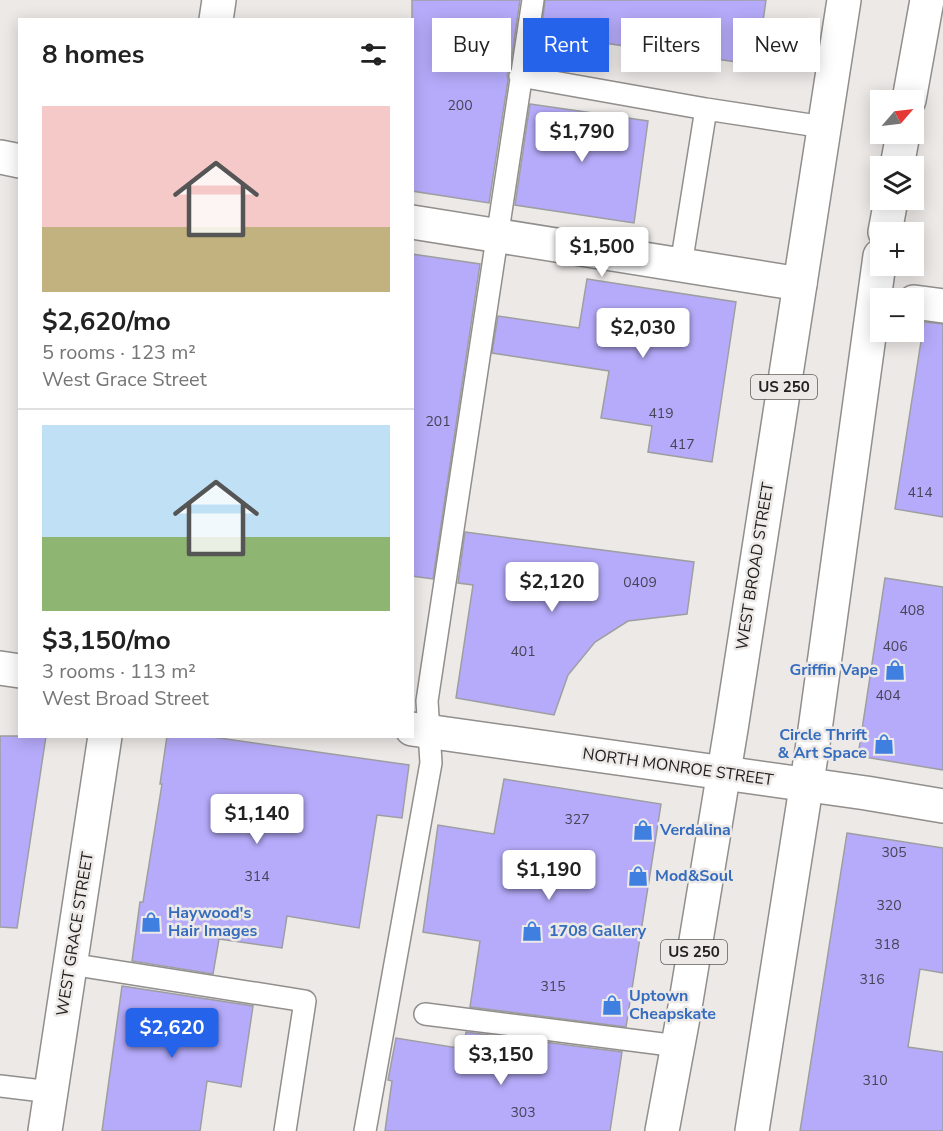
<!DOCTYPE html>
<html lang="en">
<head>
<meta charset="utf-8">
<style>
  body { margin:0; font-family:"Nunito Sans",sans-serif; background:#f2f2f2; color:#222; height:100vh; display:flex; flex-direction:column; font-size:22px; white-space:nowrap }
  * { box-sizing:border-box; margin:0 }
  p { font-size:20px; color:#767676 }
  .icon { flex:none; width:33px; height:33px; fill:none; stroke:currentColor; stroke-width:2; stroke-linecap:round; stroke-linejoin:round }
  .map { position:relative; flex:1; overflow:hidden }
  .details { position:absolute; left:18px; top:18px; width:396px; height:720px; display:flex; flex-direction:column; background:#fff; border-radius:0px; box-shadow:0 3px 15px #0003 }
  .details>* { flex:none }
  .guide { position:absolute; left:432px; top:18px; width:420px; height:54px; display:flex; gap:12px }
  .needle { width:39px; rotate:62deg }
  .buttons { position:absolute; left:870px; top:90px; display:grid; gap:12px }
  .buttons a { display:grid; place-items:center; width:54px; height:54px; border-radius:0px; background:#fff; box-shadow:0 3px 15px #0003; font-size:30px }
  .price { position:absolute; translate:-50% -51px; padding:0 14px; border-radius:6px; background:#fff; color:#222; font-size:20px; line-height:39px; filter:drop-shadow(0 2px 3px #0008) }
  .price::after { content:''; position:absolute; left:50%; top:36px; width:18px; height:14px; margin-left:-9px; background:inherit; clip-path:polygon(0 0,100% 0,50% 100%) }
  .price.selected { background:#2563eb; color:#fff }
  ul { padding:0; list-style:none }
  li { display:grid; align-content:center; gap:12px; height:318px; padding:0 24px }
  li+li { border-top:2px solid #e0e0e0 }
  li span { display:grid; place-items:center; height:186px; border-radius:0px; color:#555 }
  li>.icon { margin-inline-start:auto }
  span .icon { width:108px; height:108px; fill:#fffc; stroke-width:1 }
  li b { font-size:26px }
  h2 { display:flex; justify-content:space-between; align-items:center; height:72px; padding:0 24px; font-size:26px }
  .tag { padding:0 21px; border-radius:0px; background:#fff; box-shadow:0 3px 15px #0003; font-size:21px; line-height:54px }
  .tag.selected { background:#2563eb; color:#fff }
  .map>svg:first-child { display:block }
  .building { fill:#b6abfa; stroke:#9e9ea1; stroke-width:1.5 }
  .lines { fill:none; stroke-linecap:round; stroke-linejoin:round }
  .lane-casing { stroke:#918e8c; stroke-width:24 }
  .street-casing { stroke:#918e8c; stroke-width:36 }
  .secondary-casing { stroke:#918e8c; stroke-width:36 }
  .primary-casing { stroke:#918e8c; stroke-width:36 }
  .lane { stroke:#fff; stroke-width:21 }
  .street { stroke:#fff; stroke-width:33 }
  .secondary { stroke:#fff; stroke-width:33 }
  .primary { stroke:#fff; stroke-width:33 }
  .labels { text-anchor:middle; dominant-baseline:central; stroke-width:5; stroke-linejoin:round; paint-order:stroke }
  .number-label { font-size:14px; fill:#464356 }
  .shield { fill:#ece9e7; stroke:#5e5c5b; stroke-width:1.5 }
  .shield-label { font-size:15px; font-weight:bold; fill:#21201f }
  .street-label { font-size:16px; fill:#21201f; stroke:#ece9e7 }
  .shop-label { font-size:16px; font-weight:bold; fill:#366cbe; stroke:#ece9e7; text-anchor:start }
</style>
</head>
<body>
<div class="map">
<svg width="943" height="1131" viewBox="0 0 943 1131">
  <rect width="100%" height="100%" fill="#ece9e7"/>
  <!-- building -->
  <path class="building" d="M412,0H520L510,69L507,74L508,80L489,203L412,191Z
    M545,0H766L757,65L541,34Z
    M530,104L648,121L634,223L515,205Z
    M412,254L480,264L433,579L412,576Z
    M587,279L736,302L712,462L648,452L652,426L601,418L609,371L492,353L498,316L579,328Z
    M924,322L943,324V517L895,509Z
    M465,532L694,562L687,614L628,621L595,642L568,675L554,715L456,698L473,585L458,583Z
    M885,578L943,587V770L858,756Z
    M0,736H46L17,928L0,927Z
    M167,736H205L409,765L402,818L377,815L359,928L287,916L282,948L219,939L213,974L132,961L140,902H143L162,784H160Z
    M504,779L661,804L626,1027L470,1007L480,941L423,932L438,825L494,834Z
    M847,833L943,848V973L920,969L908,1047L943,1052V1131H800Z
    M122,986L253,1006L241,1087L207,1081L200,1131H102Z
    M466,1032L622,1052L610,1131H385L392,1081L388,1080L396,1038L464,1049Z"/>
  <g class="lines">
    <!-- lane casing -->
    <g class="lane-casing">
      <path id="lane" d="M520,76L706,109L824,127
        M681,265L706,109
        M70,964L305,1001L285,1131
        M425,1014L678,1046
        M0,1086L51,1092
        M365,1131L431,763L427,701L533,0"/>
    </g>
    <!-- street casing -->
    <g class="street-casing">
      <path id="street" d="M0,157L20,161
        M412,222L800,284
        M914,302L943,306
        M0,668L20,671
        M412,729L866,793L943,806"/>
    </g>
    <!-- secondary casing -->
    <g class="secondary-casing">
      <path id="secondary" d="M216,20L219,0
        M45,1131L105,736"/>
    </g>
    <!-- primary casing -->
    <g class="primary-casing">
      <path id="primary" d="M909,100L927,0
        M897,166L903,134
        M885,232L891,200
        M662,1131L685,1007L731,729L844,0
        M752,1131L814,737L880,256"/>
    </g>
    <!-- lane -->
    <use href="#lane" class="lane"/>
    <!-- street -->
    <use href="#street" class="street"/>
    <!-- secondary -->
    <use href="#secondary" class="secondary"/>
    <!-- primary -->
    <use href="#primary" class="primary"/>
  </g>
  <!-- icons -->
  <defs>
    <g id="shop-bare" transform="scale(1.62)"><path d="M-5-2.5h2.3a2.7 3.5 0 0 1 5.4 0H5L5.5 6h-11ZM-1.5-2.5h3a1.5 2.3 0 0 0-3 0Z" fill="#3f7fe0" stroke="#ece9e7" stroke-width="2.5" paint-order="stroke"/></g>
  </defs>
  <g fill-rule="evenodd">
    <use href="#shop-bare" x="895" y="670"/>
    <use href="#shop-bare" x="884" y="744"/>
    <use href="#shop-bare" x="643" y="830"/>
    <use href="#shop-bare" x="638" y="876"/>
    <use href="#shop-bare" x="151" y="922"/>
    <use href="#shop-bare" x="532" y="931"/>
    <use href="#shop-bare" x="612" y="1005"/>
  </g>
  <g class="labels">
    <!-- number labels -->
    <g class="number-label">
      <text x="460" y="105">200</text>
      <text x="661" y="413">419</text>
      <text x="438" y="421">201</text>
      <text x="682" y="444">417</text>
      <text x="920" y="492">414</text>
      <text x="640" y="582">0409</text>
      <text x="912" y="610">408</text>
      <text x="895" y="646">406</text>
      <text x="523" y="651">401</text>
      <text x="888" y="695">404</text>
      <text x="577" y="819">327</text>
      <text x="894" y="852">305</text>
      <text x="257" y="876">314</text>
      <text x="889" y="905">320</text>
      <text x="887" y="944">318</text>
      <text x="872" y="979">316</text>
      <text x="553" y="986">315</text>
      <text x="875" y="1080">310</text>
      <text x="523" y="1112">303</text>
    </g>
    <!-- shield labels -->
    <g class="shield">
      <rect x="751" y="375" width="66" height="24" rx="4.5"/>
      <rect x="661" y="940" width="66" height="24" rx="4.5"/>
    </g>
    <g class="shield-label">
      <text x="784" y="387">US 250</text>
      <text x="694" y="952">US 250</text>
    </g>
    <!-- street labels -->
    <g class="street-label">
      <text transform="translate(755 566) rotate(-81)">WEST BROAD STREET</text>
      <text transform="translate(678 767) rotate(8)">NORTH MONROE STREET</text>
      <text transform="translate(75 934) rotate(-81)">WEST GRACE STREET</text>
    </g>
    <!-- shop labels -->
    <g class="shop-label">
      <text x="878" y="670" text-anchor="end">Griffin Vape</text>
      <text x="867" y="735" text-anchor="end">Circle Thrift<tspan x="867" dy="18">&amp; Art Space</tspan></text>
      <text x="660" y="830">Verdalina</text>
      <text x="655" y="876">Mod&amp;Soul</text>
      <text x="168" y="913">Haywood's<tspan x="168" dy="18">Hair Images</tspan></text>
      <text x="549" y="931">1708 Gallery</text>
      <text x="629" y="996">Uptown<tspan x="629" dy="18">Cheapskate</tspan></text>
    </g>
  </g>
</svg>
<div class="buttons">
<a><svg class="needle" viewBox="-14 -14 28 28"><path d="M0-13l5 13h-10z" fill="#e53935"/><path d="M0 13l5-13h-10z" fill="#767676"/></svg></a>
<a><svg class="icon" aria-label="layers" viewBox="0 0 24 24"><path d="M12 4l9 5-9 5-9-5zM3 14l9 5 9-5"/></svg></a>
<a>+</a>
<a>−</a>
</div>
<b class="price" style="left:582px;top:163px">$1,790</b>
<b class="price" style="left:602px;top:278px">$1,500</b>
<b class="price" style="left:643px;top:359px">$2,030</b>
<b class="price" style="left:552px;top:613px">$2,120</b>
<b class="price" style="left:257px;top:845px">$1,140</b>
<b class="price" style="left:549px;top:901px">$1,190</b>
<b class="price selected" style="left:172px;top:1059px">$2,620</b>
<b class="price" style="left:501px;top:1086px">$3,150</b>
<div class="guide">
<a class="tag">Buy</a>
<a class="tag selected">Rent</a>
<a class="tag">Filters</a>
<a class="tag">New</a>
</div>
<section class="details">
<h2>8 homes<svg class="icon" aria-label="filters" viewBox="0 0 24 24"><path d="M4 7h16M4 17h16"/><circle cx="9" cy="7" r="2"/><circle cx="15" cy="17" r="2"/></svg></h2>
<ul>
<li><span style="background:linear-gradient(#f6c9c9 65%,#c2b280 0)"><svg class="icon" aria-label="home" viewBox="0 0 24 24"><path d="M3 11l9-7 9 7M6 9v11h12V9"/></svg></span><div><b>$2,620/mo</b><p>5 rooms · 123 m²</p><p>West Grace Street</p></div></li>
<li><span style="background:linear-gradient(#bfe0f5 60%,#8fb573 0)"><svg class="icon" aria-label="home" viewBox="0 0 24 24"><path d="M3 11l9-7 9 7M6 9v11h12V9"/></svg></span><div><b>$3,150/mo</b><p>3 rooms · 113 m²</p><p>West Broad Street</p></div></li>
</ul>
</section>
</div>
</body>
</html>
